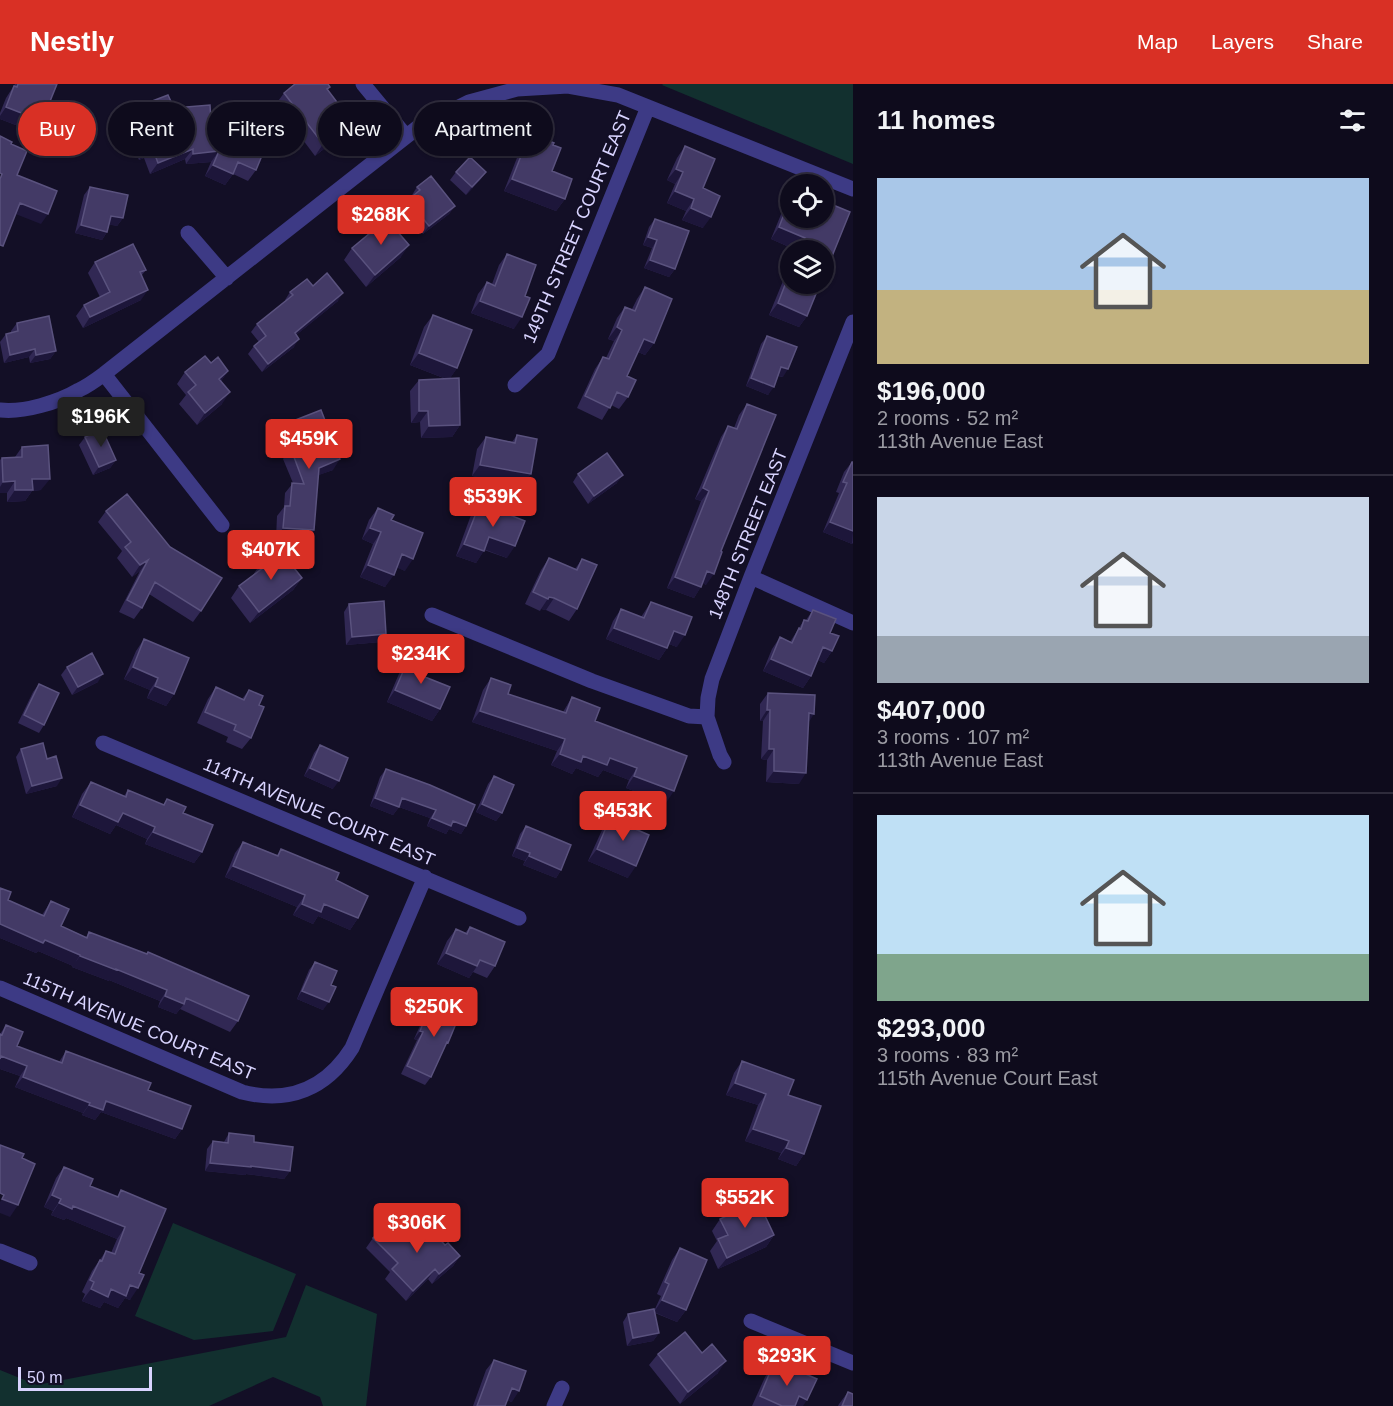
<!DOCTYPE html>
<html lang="en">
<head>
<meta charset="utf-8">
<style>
  body { margin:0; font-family:Arial,sans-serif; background:#171425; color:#f1f3f6; height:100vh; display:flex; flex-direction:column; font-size:22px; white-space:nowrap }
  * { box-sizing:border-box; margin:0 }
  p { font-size:20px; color:#9b9ba3 }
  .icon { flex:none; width:33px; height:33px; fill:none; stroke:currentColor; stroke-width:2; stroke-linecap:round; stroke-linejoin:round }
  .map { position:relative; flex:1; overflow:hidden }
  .panel { display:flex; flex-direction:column; background:#0e0b1c; width:540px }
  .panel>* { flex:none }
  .guide { position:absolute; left:18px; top:18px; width:570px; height:54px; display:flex; gap:12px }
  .buttons { position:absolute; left:780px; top:90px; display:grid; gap:12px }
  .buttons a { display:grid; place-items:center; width:54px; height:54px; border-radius:50%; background:#0e0b1c; box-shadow:0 2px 4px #0004,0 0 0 2px #2e2b3b; font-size:30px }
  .scale { position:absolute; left:18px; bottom:15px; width:134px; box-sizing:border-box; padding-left:6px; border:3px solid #d9d4ff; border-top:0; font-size:16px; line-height:21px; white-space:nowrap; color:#d9d4ff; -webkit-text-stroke:4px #130f26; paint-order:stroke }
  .price { position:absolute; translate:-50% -51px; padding:0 14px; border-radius:6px; background:#d93025; color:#fff; font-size:20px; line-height:39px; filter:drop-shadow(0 2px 3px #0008) }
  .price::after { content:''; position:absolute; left:50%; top:36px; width:18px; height:14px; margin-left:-9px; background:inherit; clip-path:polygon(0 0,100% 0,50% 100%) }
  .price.selected { background:#222; color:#fff }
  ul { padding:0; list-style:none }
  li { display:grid; align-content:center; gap:12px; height:318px; padding:0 24px }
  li+li { border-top:2px solid #2e2b3b }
  li span { display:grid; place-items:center; height:186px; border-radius:0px; color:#555 }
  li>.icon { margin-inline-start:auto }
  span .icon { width:108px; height:108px; fill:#fffc; stroke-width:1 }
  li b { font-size:26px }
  h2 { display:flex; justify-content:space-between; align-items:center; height:72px; padding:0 24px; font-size:26px }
  .chip { padding:0 21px; border-radius:27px; background:#0e0b1c; box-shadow:0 2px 4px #0004,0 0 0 2px #2e2b3b; font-size:21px; line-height:54px }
  .chip.selected { background:#d93025; color:#fff }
  header { display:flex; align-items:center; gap:36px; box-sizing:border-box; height:84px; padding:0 30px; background:#d93025; color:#fff }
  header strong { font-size:28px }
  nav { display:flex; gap:33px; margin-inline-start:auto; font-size:21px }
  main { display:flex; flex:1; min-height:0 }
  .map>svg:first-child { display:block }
  .green { fill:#12302f }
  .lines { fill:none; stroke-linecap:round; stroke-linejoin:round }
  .minor { stroke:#3d3a85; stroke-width:15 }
  .wall { fill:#312854 }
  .shaded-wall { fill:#1d163a }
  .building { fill:#433a66; stroke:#5a527e; stroke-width:1.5 }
  .labels { text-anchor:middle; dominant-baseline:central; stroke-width:4.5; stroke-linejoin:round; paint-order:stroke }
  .street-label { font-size:18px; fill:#d9d4ff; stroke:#130f26 }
</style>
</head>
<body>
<header>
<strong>Nestly</strong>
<nav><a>Map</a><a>Layers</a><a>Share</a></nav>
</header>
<main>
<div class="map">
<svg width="853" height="1322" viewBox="0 0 853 1322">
  <rect width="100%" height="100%" fill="#130f26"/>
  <!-- green -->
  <path class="green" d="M663,0H853V80L662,1Z
    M173,1139L296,1190L273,1247L194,1256L135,1232Z
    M306,1201L377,1230L366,1322H323L320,1313L273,1293L209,1322H0V1286L37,1301L286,1253Z"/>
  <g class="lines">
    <!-- minor -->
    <path class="minor" d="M363,0L406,52
      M188,149L227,194
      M104,290L222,441
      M515,301L548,270L648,23
      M0,326C23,329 59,318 79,306C88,302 96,296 104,290L417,44L469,18L517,5L568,2L618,11L853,105
      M751,493L853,539
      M432,531L592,597L689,632L707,633
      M103,659L519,834
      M724,678L720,671L707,633L708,614L712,595L751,493L853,238
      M0,904L242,1008C289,1020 326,1005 352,964L425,793
      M0,1167L30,1179
      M751,1237L853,1279
      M554,1322L562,1304"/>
  </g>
  <!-- wall -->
  <path class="wall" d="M15,0H57L42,37L34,48L0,35V29L6,14Z
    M330,3L328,6L344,49L315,72L276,20L284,9Z
    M174,24L211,38L256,86L248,97L233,90L225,101L205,92L211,78L186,80L185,75L150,90L144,74L139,76L134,64L125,68L114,40L121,29Z
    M530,49L552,87L565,115L556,127L504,107L522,61Z
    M685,62L703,104V144L682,136L686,127L667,119L675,100L667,96L677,74Z
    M456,88H486L480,96L466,111L450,96Z
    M90,103L123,134L117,142L109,140L107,148L102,156L75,149L84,111Z
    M417,103L455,122L449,130L423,150L402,124L408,116L413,112L412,111Z
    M790,113V134H824V122L826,118L824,166H796L771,155L784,123Z
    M655,135L675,185L669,193L644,184L652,164L643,161L649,143Z
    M374,141L401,173L366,203L344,176L352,164L366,152Z
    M507,170L514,245L471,229L478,210L487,198L492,200L499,181Z
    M95,178L146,186L142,191L141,216L83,244L76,232L84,221L100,213L88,189Z
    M790,180V200L807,232L799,243L769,231Z
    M313,202L338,217L296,251L294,263L262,288L248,270L254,262L259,258L251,248L257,240L286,217L285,216L290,208Z
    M645,203L654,259L645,271L638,268L627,292L628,313L619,325L611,321L602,336L577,324L595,285L603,273L606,274L614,257L608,255L617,234L625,223L632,225L637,215Z
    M433,231L457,284L450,294L460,341L452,353L421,354L420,338L411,339L410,307L419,296L446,295L410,281L424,243Z
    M17,239L56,267L50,275L30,279L29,273L4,279L0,258L6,250L11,249V247Z
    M767,252L783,293L778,292L768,311L746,302L761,260Z
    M211,279L228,287L221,297L222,320L197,341L179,320L186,311L177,300L185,288Z
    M747,320L706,501L703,499L694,514L667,504L701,417L695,415L721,353L728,342L734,344L739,331Z
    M293,337L333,386L318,391L314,446L307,457L276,454L277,432L284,423L285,409L293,399L283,375L291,365L293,364L286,347Z
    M517,351L531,390L522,402L472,392L477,365L486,353L512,358Z
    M85,353L116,376L110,384L93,391L79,361Z
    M22,363L41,406L32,407L25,417L7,418V409H0V376L2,374L15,373Z
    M852,378H853V459L852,460L823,448L839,409L836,408L844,388Z
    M578,390L617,399L588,420L573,398Z
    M480,419L507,474L484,466L476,479L456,472L471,431Z
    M378,424L391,436L405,487L397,483L385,503L360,493L373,460L362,455L369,436Z
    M106,427L201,527L193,538L149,510L142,524L134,535L119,528L140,487L132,493L117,474L122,467L98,438Z
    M549,474L575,485L582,475L577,525L569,537L546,526L541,525L540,527L525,520L541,486Z
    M261,479L302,494L293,506L250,539L231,514L239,502L253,491Z
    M651,518L677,563L669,560L667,564L659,576L606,555L613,537L621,525L641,533Z
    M349,520L386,550L381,558L346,561L344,528Z
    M813,526L830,549L832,567L824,579L818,576L811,592L803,604L763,587L772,565L780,553L790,558L804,536H806Z
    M144,555L174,610L166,622L147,614L150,606L124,595L136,567Z
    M409,574L425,593L440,625L432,637L387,618L401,585Z
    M67,583L98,598L72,611L61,591Z
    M491,594L508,610L563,628L572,613L595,637L666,719L626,704L629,696L603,686L598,693L576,684L572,690L551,681L557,667L472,638L483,606Z
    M39,600L44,641L39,649L18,639L33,608Z
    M216,603L242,615L249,606L259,621L251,654L242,665L226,658L228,653L197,639L208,615Z
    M768,609L809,637L799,700L766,698L767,676L761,675L763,637H760V620Z
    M320,661L333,705L304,692L314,669Z
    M21,665L47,675L57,702L26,710L16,673Z
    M386,685L466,742L461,750L449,745L446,750L427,742L430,734L399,723L393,731L370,722L380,693Z
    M494,692L502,729L496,737L476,728L488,700Z
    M91,698L124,712L128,706L163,721L167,715L183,729L202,768L194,779L145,760L147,755L116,741L110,750L72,733L82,710Z
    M610,734L628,794L588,777L602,746Z
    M526,742L561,786L556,794L523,781L525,777L512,772L520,750Z
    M243,758L277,771L281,765L336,796L358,834L350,846L318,832L313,840L293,831L297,823L225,793L235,769Z
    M0,804L8,816L42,831L51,817L61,842L86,853L89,848L238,937L230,948L180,925L176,930L158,923L160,917L109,896V897L72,883L73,882L38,867L36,869L0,854Z
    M470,843L495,882L487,894L473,888L469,894L437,880L447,857L456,845L465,849Z
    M315,878L331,901L323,926L297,915L309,886Z
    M443,917L444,964L431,993L425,1001L401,990L417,956L414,955L423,935L428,927L435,930L437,925Z
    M6,941L17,962L59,978L66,967L148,1006L182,1045L175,1055L101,1028L95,1036L82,1031L83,1029L15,1003L20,992L0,985V950Z
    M742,977L788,1011L804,1070L796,1082L778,1075L781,1069L745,1057L758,1021L726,1011L734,989Z
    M229,1049L254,1058L290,1087L284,1095L246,1090L245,1091L205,1087L207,1065L213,1057L224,1058Z
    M64,1083L90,1102L117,1113L121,1106L139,1189L130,1216L125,1214L118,1224L104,1218L100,1224L82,1217L85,1210L82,1208L92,1187L106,1167L111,1169L117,1155L66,1134L64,1136L51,1131L53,1127L44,1123L56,1094Z
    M720,1135L774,1151L766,1163L718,1185L710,1167L717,1157L712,1147Z
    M373,1154L445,1161L460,1172L453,1182L432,1200L428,1195L406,1217L385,1195L390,1188L366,1164Z
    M680,1164L686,1226L677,1238L655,1229L659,1249L653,1257L627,1262L623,1238L628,1230L654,1227L661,1212L657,1210L672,1176Z
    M658,1270L718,1289L680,1320L649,1281Z
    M494,1276L512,1318L507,1316L505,1322H473L486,1286Z
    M773,1281L788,1288L792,1284L803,1322H752L765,1293Z
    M848,1308L853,1322H838L839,1320Z"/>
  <!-- shaded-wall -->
  <path class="shaded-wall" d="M6,23L42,37L34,48L0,35V32Z
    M352,38L344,49L315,72L323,60Z
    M142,53L134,64L125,68L132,57Z
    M152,63L144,74L139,76L147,65Z
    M193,65L185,75L150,90L158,79Z
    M219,67L211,78L186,80L193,70Z
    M213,81L233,90L225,101L205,92Z
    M676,85L683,88L675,100L667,96Z
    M486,88L480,96L466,111L472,103Z
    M512,95L565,115L556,127L504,107Z
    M675,107L694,115L686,127L667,119Z
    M20,119L48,130L41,140L13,129Z
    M455,122L449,130L423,150L429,142Z
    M691,124L711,133L703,144L682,136Z
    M111,132L123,134L117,142L105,140Z
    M81,141L107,148L102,156L75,149Z
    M779,143L805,154L796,166L771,155Z
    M648,153L657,156L652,164L643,161Z
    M409,161L401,173L366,203L375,191Z
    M650,176L675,185L669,193L644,184Z
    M148,206L141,216L83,244L90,233Z
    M343,209L338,217L289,257L295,249Z
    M480,217L522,233L514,245L471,229Z
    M778,219L807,232L799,243L769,231Z
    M617,243L622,246L614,257L608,255Z
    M299,255L294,263L262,288L268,280Z
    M644,255L654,259L645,271L636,267Z
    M35,265L29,273L4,279L10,271Z
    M56,267L50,275L30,279L36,271Z
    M419,269L457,284L449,296L410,281Z
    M781,283L788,285L783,293L776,291Z
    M228,287L220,299L219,295Z
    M751,294L774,303L768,311L746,302Z
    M230,308L222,320L197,341L205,329Z
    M419,327H428L420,338L411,339Z
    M460,341L452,353L421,354L429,342Z
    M340,375L333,386L311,394L319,384Z
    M116,376L110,384L93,391L99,383Z
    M480,381L531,390L522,402L472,392Z
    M623,391L617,399L588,420L594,412Z
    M32,395H50L41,406L32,407L25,417L7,418L15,406Z
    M15,397L7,409H0V403L3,398Z
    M703,404L709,407L701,417L695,415Z
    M830,438L853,447L852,460L823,448Z
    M283,444L314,446L307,457L276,454Z
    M370,444L381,448L373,460L362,455Z
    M489,453L515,462L507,474L481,464Z
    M464,460L484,467L476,479L456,472Z
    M402,470L413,475L405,487L393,482Z
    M148,476L140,487L132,493L140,481Z
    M368,481L394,491L385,503L360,493Z
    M707,487L714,490L706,501L700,498Z
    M675,493L701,503L694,514L667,504Z
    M302,494L293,506L250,539L259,528Z
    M549,513L554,514L546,526L541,525Z
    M614,544L667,564L659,576L606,555Z
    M674,547L685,551L677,563L666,559Z
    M386,550L381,558L346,561L352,553Z
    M823,563L832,567L824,579L815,575Z
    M771,575L811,592L803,604L763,587Z
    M133,583L158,594L150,606L124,595Z
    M103,590L98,598L72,611L78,603Z
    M155,602L174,610L166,622L147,614Z
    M395,606L440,625L432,637L387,618Z
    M767,626H770L763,637H760Z
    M480,627L565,655L557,667L472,638Z
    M809,629L814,630L807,641Z
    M769,665H774L767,676L761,675Z
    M560,670L610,674L637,684L629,696L603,686L598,693L576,684L572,690L551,681Z
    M310,684L339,697L333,705L304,692Z
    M774,687L806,689L799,700L766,698Z
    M634,692L674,707L666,719L626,704Z
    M62,694L57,702L26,710L32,702Z
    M375,714L399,723L393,731L370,722Z
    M402,714L436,726L430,734L396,722Z
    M482,720L502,729L496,737L476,728Z
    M80,721L123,729L155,743L147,755L116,741L110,750L72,733Z
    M432,734L453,737L466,742L461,750L449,745L446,750L427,742Z
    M153,748L202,768L194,779L145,760Z
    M517,764L530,769L525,777L512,772Z
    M597,765L636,782L628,794L588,777Z
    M529,772L561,786L556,794L523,781Z
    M233,782L305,811L297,823L225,793Z
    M302,820H324L358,834L350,846L318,832L313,840L293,831Z
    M0,840L45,856L80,871L73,882L38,867L36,869L0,854Z
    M446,869L477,882L469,894L437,880Z
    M80,872L116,885L167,906L160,917L109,896V897L72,883Z
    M302,907L329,918L323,926L297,915Z
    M165,912L184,920L176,930L158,923Z
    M420,947L423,948L417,956L414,955Z
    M1,972L27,982L20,992L0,985V974Z
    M23,993L90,1019L83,1029L15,1003Z
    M735,999L766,1010L758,1021L726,1011Z
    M106,1017L182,1045L175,1055L101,1028L95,1036L82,1031L89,1021Z
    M753,1045L789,1057L781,1069L745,1057Z
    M786,1064L804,1070L796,1082L778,1075Z
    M210,1079L251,1082L290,1087L284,1095L246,1090L245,1091L205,1087Z
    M52,1111L61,1115L53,1127L44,1123Z
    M2,1115L18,1121L10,1133L0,1129V1118Z
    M59,1119L73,1122L125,1143L117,1155L66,1134L64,1136L51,1131Z
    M774,1151L766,1163L718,1185L727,1174Z
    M460,1172L453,1182L432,1200L439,1190Z
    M435,1185L428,1195L406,1217L413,1207Z
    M130,1201L138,1204L130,1216L125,1214L118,1224L104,1218L100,1224L82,1217L91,1205H111Z
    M662,1216L686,1226L677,1238L654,1228Z
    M659,1249L653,1257L627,1262L633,1254Z
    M726,1277L718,1289L680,1320L688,1308Z
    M512,1304L519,1307L512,1318L504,1315Z
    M799,1312L807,1316L803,1322H792Z"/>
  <!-- building -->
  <path class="building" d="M18,0H57L42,37L6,23L14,2L17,3Z
    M295,0H328L330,3L327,5L352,38L323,60L284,9Z
    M168,11L174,24L210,21L211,38L266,62L256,86L238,78L233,90L213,81L219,67L193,70V65L158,79L152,63L147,65L142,53L132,57L121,29Z
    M530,49L554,59L553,61L561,64L552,87L572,95L565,115L512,95Z
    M0,52L12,58L11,60L27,67L17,91L57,107L48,130L20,119L3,162L0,161V95L2,90L0,89Z
    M685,62L715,75L703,104L720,112L711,133L691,124L694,115L675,107L683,88L676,85Z
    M470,73L486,88L472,103L456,88Z
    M431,92L455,122L429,142L408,116L420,106L417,103Z
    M90,103L128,111L123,134L111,132L107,148L81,141Z
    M790,115V134H824V123V124L826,118L850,128L824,192V166H799L805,154L779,143Z
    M384,132L409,161L375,191L352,164L376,144L374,141Z
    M655,135L689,147L675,185L650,176L657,156L648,153Z
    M133,160L146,186L140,188L148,206L90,233L84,221L110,208L95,178Z
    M507,170L536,181L525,212L530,214L522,233L480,217L487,198L495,202Z
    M790,188V200H820L807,232L778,219Z
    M327,189L343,209L295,249L299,255L268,280L254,262L266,252L257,240L293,211L290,208L307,195L313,202Z
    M645,203L672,215L654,259L644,255L627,292L636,296L628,313L617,308L610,324L585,312L603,273L609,275L622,246L617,243L625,223L635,227Z
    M433,231L472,246L457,284L419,269Z
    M49,232L56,267L36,271L35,265L10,271L6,250L18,247L17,239Z
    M767,252L797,263L788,285L781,283L774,303L751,294Z
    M205,272L211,279L218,273L228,287L219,295L230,308L205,329L188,308L196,301L185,288Z
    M459,294L460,341L429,342L428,327H419V296Z
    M747,320L776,331L721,467L722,468L714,490L707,487L701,503L675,493L709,407L703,404L728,342L737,345Z
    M321,326L340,375L319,384L314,446L283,444L285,422H290L292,399L304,400L291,365L302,361L293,337Z
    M102,345L116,376L99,383L85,353Z
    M517,351L537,355L531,390L480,381L486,353L515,359Z
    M48,361L50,395H32L33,406H15V397L3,398L2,374L22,373V363Z
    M607,369L623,391L594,412L578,390Z
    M852,378H853V447L830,438L847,399L843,398Z
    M127,410L170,463L222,494L201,527L155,498L142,524L127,516L148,476L140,481L125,463L131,458L106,427Z
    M480,419L525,437L515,462L489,453L484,467L464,460Z
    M378,424L394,431L391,436L423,449L413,475L402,470L394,491L368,481L381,448L370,444Z
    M279,465L302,494L259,528L239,502L264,483L261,479Z
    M549,474L577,486L582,475L597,481L577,525L554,514L549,513L548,515L533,508Z
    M384,517L386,550L352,553L349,520Z
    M651,518L692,533L685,551L674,547L667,564L614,544L621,525L644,534Z
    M813,526L836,535L830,549L839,552L832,567L823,563L811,592L771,575L780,553L792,559L799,544L801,545L804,536L808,537Z
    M144,555L189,574L174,610L155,602L158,594L133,583Z
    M92,569L103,590L78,603L67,583Z
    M409,574L429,583L425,593L450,603L440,625L395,606Z
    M491,594L511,601L508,610L566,629L572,613L600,624L595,637L687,672L674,707L634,692L637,684L610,674L607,681L583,672L581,678L560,670L565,655L480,627Z
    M39,600L59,609L44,641L24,631Z
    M216,603L244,616L249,606L263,612L259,621L264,623L251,654L234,646L236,641L205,628Z
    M768,609L815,611L814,630L809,629L806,689L774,687V665H769L770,626H767Z
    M43,659L47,675L56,672L62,694L32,702L21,665Z
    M320,661L348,674L339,697L310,684Z
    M386,685L430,701L475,721L466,742L453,737L451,742L432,734L436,726L402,714L399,723L375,714Z
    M494,692L514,701L502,729L482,720Z
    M91,698L126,713L128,706L164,721L167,715L186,723L183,729L213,741L202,768L153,748L155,743L123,729L118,738L80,721Z
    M610,734L649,751L636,782L597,765Z
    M526,742L571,761L561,786L529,772L530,769L517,764Z
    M243,758L278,772L281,765L339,789L336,796L368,812L358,834L324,820L321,828L302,820L305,811L233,782Z
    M0,804L11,808L8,816L44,832L51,817L69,825L61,842L87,854L89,848L147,870L148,868L249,912L238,937L186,914L184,920L165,912L167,906L116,885V886L80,872V871L45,856L43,859L0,840Z
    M470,843L505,858L495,882L480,876L477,882L446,869L456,845L467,850Z
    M315,878L337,887L331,901L336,903L329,918L302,907Z
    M443,917L462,925L448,959L447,958L431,993L407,982L423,948L420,947L428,927L437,931Z
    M6,941L23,948L17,962L62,979L66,967L151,999L148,1006L191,1022L182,1045L106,1017L103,1026L89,1021L90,1019L23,993L27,982L1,972L0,975V950L2,951Z
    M742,977L794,996L788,1011L821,1022L804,1070L786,1064L789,1057L753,1045L766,1010L735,999Z
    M229,1049L254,1052V1058L293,1063L290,1087L251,1082V1083L210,1079L213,1057L228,1059Z
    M0,1061L24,1070L22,1074L35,1080L18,1121L2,1115L4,1111L0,1109Z
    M64,1083L93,1095L90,1102L118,1113L121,1106L166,1125L139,1189L144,1191L138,1204L130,1201L126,1212L111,1205L108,1213L91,1205L94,1198L90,1196L100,1176L102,1177L106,1167L115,1170L125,1143L73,1122L72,1125L59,1119L61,1115L52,1111Z
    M758,1117L774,1151L727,1174L718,1155L728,1151L720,1135Z
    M423,1137L445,1161L448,1159L460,1172L439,1190L435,1185L413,1207L392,1185L398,1179L373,1154L386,1141L402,1156Z
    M680,1164L707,1176L686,1226L662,1216L669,1200L665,1198Z
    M654,1225L659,1249L633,1254L628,1230Z
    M685,1248L702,1269L712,1260L726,1277L688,1308L658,1270Z
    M494,1276L526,1287L519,1307L512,1304L505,1322H477Z
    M773,1281L789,1289L792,1284L817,1295L807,1316L799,1312L795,1322H782L760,1312Z
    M848,1308L853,1310V1322H842Z"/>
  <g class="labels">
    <!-- street labels -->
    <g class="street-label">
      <text transform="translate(577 143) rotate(-67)">149TH STREET COURT EAST</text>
      <text transform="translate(748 450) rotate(-68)">148TH STREET EAST</text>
      <text transform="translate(319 728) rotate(23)">114TH AVENUE COURT EAST</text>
      <text transform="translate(139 942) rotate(23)">115TH AVENUE COURT EAST</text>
    </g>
  </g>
</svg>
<div class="buttons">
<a><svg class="icon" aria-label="locate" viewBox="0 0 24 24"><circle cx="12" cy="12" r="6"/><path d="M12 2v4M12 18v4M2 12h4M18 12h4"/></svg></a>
<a><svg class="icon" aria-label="layers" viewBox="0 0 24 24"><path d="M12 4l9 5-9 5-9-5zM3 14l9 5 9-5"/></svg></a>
</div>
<div class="scale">50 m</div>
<b class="price" style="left:381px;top:162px">$268K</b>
<b class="price selected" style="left:101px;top:364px">$196K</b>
<b class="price" style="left:309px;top:386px">$459K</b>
<b class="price" style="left:493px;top:444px">$539K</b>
<b class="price" style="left:271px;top:497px">$407K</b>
<b class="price" style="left:421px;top:601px">$234K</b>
<b class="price" style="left:623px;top:758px">$453K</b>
<b class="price" style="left:434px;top:954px">$250K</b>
<b class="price" style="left:745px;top:1145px">$552K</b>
<b class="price" style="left:417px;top:1170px">$306K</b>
<b class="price" style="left:787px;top:1303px">$293K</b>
<div class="guide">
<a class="chip selected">Buy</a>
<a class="chip">Rent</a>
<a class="chip">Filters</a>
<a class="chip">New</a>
<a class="chip">Apartment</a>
</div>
</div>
<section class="panel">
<h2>11 homes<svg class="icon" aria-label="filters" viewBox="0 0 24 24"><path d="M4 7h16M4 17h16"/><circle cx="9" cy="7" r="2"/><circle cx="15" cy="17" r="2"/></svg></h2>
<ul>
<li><span style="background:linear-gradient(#a9c7e8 60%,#c2b280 0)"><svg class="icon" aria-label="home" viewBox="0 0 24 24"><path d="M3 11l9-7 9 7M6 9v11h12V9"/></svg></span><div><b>$196,000</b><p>2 rooms · 52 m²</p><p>113th Avenue East</p></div></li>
<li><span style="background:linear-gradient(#c9d6e8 75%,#9aa5b1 0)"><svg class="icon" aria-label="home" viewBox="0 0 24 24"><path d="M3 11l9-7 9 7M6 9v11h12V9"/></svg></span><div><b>$407,000</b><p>3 rooms · 107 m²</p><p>113th Avenue East</p></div></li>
<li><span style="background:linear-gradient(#bfe0f5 75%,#7fa58c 0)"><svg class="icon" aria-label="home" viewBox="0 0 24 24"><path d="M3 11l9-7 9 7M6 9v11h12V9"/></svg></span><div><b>$293,000</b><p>3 rooms · 83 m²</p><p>115th Avenue Court East</p></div></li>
</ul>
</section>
</main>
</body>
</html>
